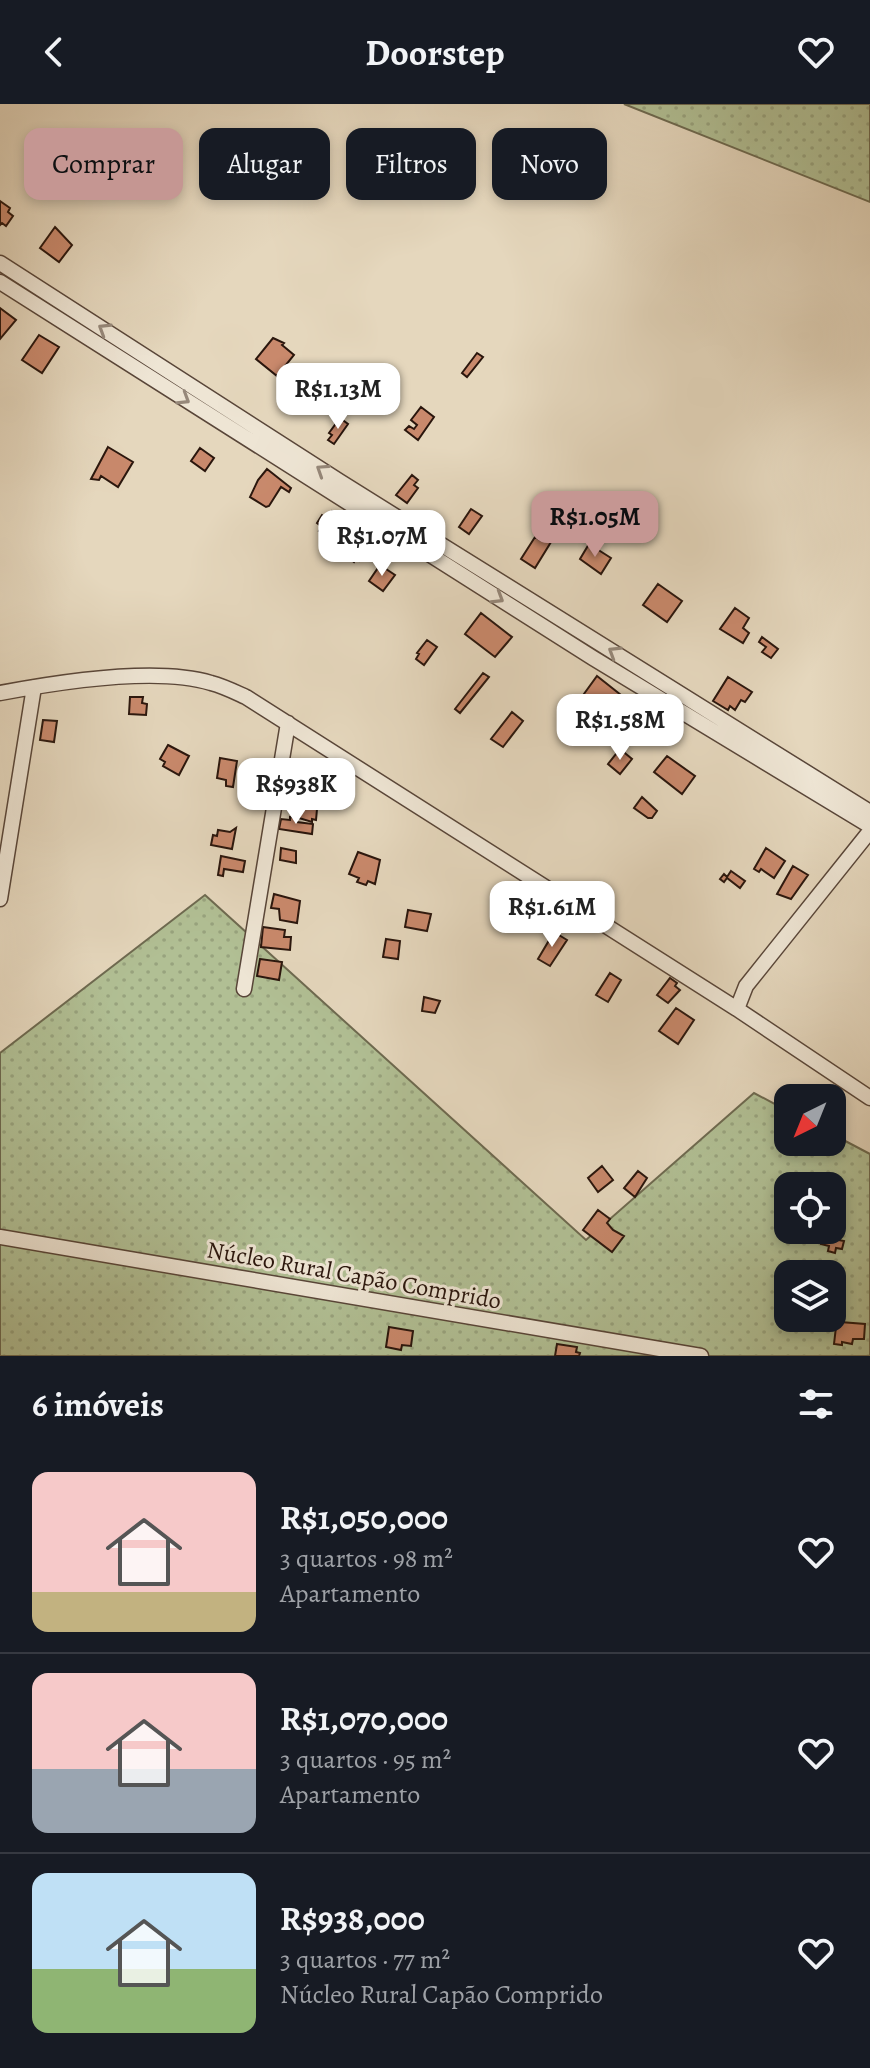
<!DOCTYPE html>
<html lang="pt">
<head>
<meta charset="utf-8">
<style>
  body { margin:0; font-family:Alegreya,serif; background:#242831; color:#f1f3f6; height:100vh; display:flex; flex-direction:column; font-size:30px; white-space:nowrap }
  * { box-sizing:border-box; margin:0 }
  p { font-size:26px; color:#9ea1a6 }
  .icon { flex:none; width:44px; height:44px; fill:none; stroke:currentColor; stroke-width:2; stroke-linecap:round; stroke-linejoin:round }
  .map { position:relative; height:1252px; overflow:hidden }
  .details { display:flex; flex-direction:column; background:#171b24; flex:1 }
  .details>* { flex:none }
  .hud { position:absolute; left:24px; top:24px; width:822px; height:72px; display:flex; gap:16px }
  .needle { width:52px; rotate:223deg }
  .tools { position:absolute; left:774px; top:980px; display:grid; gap:16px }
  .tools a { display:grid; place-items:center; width:72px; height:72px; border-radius:16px; background:#171b24; box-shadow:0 4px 12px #0003; font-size:40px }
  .price { position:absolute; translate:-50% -68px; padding:0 18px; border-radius:16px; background:#fff; color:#222; font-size:26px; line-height:52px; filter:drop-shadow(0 2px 4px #0008) }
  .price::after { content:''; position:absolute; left:50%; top:48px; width:24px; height:18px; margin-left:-12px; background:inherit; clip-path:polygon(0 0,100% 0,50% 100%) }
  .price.on { background:#c59692; color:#111 }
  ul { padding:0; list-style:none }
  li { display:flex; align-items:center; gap:24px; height:200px; padding:0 32px }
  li+li { border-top:2px solid #363941 }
  li span { display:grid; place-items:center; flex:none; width:224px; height:160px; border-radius:16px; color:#555 }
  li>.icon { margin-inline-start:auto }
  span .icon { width:96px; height:96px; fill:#fffc; stroke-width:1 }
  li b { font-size:34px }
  h2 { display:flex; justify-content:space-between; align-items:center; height:96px; padding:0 32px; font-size:34px }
  .tag { padding:0 28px; border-radius:16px; background:#171b24; box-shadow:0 4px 12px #0003; font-size:28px; line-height:72px }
  .tag.on { background:#c59692; color:#111 }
  header { display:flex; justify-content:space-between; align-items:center; height:104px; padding:0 32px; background:#171b24; font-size:36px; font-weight:700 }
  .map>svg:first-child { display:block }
  .grass { fill:url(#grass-dots); stroke:#6e6a50; stroke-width:2; fill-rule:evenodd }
  .building { fill:#c9896c; stroke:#2a160d; stroke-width:2 }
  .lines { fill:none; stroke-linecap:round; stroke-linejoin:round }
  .minor-casing { stroke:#594639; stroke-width:17 }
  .minor { stroke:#eee5d4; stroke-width:14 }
  .oneway { stroke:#96887a }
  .labels { text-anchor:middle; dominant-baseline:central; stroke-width:6; stroke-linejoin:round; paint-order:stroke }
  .street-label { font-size:24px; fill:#2a160d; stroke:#eee5d4 }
</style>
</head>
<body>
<header><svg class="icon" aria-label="back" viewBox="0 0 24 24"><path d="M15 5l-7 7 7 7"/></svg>Doorstep<svg class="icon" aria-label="heart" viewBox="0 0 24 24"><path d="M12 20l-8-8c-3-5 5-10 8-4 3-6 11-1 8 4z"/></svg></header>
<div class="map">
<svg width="870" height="1252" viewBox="0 0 870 1252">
  <defs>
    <pattern id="grass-dots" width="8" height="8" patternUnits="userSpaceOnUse" patternTransform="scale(2)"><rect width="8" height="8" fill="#b1bf94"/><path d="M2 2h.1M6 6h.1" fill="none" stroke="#98a37e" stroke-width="1.8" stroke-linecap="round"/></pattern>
  </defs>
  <rect width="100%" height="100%" fill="#e5d7bd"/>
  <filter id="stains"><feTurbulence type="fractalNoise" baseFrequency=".0025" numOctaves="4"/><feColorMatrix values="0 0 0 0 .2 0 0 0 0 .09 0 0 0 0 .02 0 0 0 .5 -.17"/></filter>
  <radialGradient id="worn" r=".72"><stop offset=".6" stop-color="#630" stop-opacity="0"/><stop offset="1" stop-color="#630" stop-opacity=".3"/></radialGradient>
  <!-- grass -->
  <path class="grass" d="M624,0H870V98Z
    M205,791L586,1136L754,989L788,1007V1038H832V1030L870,1050V1252H0V949ZM788,1082H832V1126H788ZM788,1170H832V1214H788Z"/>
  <!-- building -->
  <path class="building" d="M0,97L10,104L8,108L13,112L6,122L2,119L0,121Z
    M55,123L72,141L59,158L40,144Z
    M0,204L16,216L0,235Z
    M39,231L59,243L42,269L22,256Z
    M273,234L284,239L282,241L294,251L277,272L256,255Z
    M477,249L483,253L467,273L462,269Z
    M421,303L434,313L418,336L405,326L409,322L414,325L417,321L411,316Z
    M340,314L348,320L334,340L328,336L332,331L329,329Z
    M108,343L133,358L118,383L101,372L99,376L91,375Z
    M200,344L214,354L205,367L191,357Z
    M267,365L291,384L289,388L281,383L269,402L266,403L250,393L258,376Z
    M412,371L418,376L414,381L418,384L407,399L396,391Z
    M471,405L482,412L469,430L459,423Z
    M332,407L343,414L332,429L330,428L327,432L319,427L322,423L317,419L322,411L327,414Z
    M353,425L372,439L359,457L356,455L354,458L349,454L351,451L339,442Z
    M542,432L551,438L535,464L521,455L535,433L540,436Z
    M589,440L611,454L601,470L580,455Z
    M380,461L395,471L383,487L369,477Z
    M658,480L682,497L667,518L643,501Z
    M735,504L749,514L743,524L749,529L743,539L720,525Z
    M481,509L512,533L495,553L465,530Z
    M762,533L778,545L771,554L762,548L766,543L759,538Z
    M427,536L437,543L424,561L416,555L419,550L417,549Z
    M483,569L489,573L460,609L455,605Z
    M597,572L626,595L620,604L614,599L599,618L585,607L589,601L581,594Z
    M728,573L752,588L745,598L741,596L735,606L730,602L728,606L713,597Z
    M130,593H143L142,599L147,600L146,611L129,610Z
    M512,608L523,617L503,643L491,635Z
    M43,616L57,617L54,638L40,636Z
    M168,641L189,652L179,671L163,662L165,658L160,655Z
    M620,645L632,655L620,670L608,660Z
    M667,652L695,672L682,690L654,668Z
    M220,654L237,657L233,683L226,682V676L217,674Z
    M294,666L313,670L310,683L291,679Z
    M642,693L657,707L652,714H648L634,704Z
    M302,699L315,701V704L317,705L316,716L312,715V718L299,714Z
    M290,713L297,714V718L313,720L312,730L279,725L281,715L290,716Z
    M236,724L232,745L211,741L213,731L217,732L218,726L230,728Z
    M281,744L296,747V759L280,756Z
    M766,744L785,757L774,774L761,765L759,768L754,765Z
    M358,748L380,756L375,780L368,777L366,781L357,778L359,774L349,770Z
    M221,752L245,757L243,768L224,765L223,772L218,771Z
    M793,762L808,771L791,795L777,790Z
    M731,767L745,777L740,784L727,774L724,778L720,775L724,770L727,773Z
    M274,790L300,797L297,819L280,816L279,805L271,804Z
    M408,806L431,810L427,827L405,823Z
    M263,823L285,826L284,833H291L290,846L261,843Z
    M554,828L567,836L550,862L538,855Z
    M386,835L400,837L398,855L383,853Z
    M260,855L282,858L279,876L257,872Z
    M610,869L621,876L608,898L596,891Z
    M670,874L677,879L675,882L680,886L668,899L657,891Z
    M424,893L440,897L435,909L422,907Z
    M676,904L694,916L678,940L659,927Z
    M602,1062L613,1076L598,1088L588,1074Z
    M638,1067L647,1074L635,1093L624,1084Z
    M598,1106L610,1115L607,1119L613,1126L624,1132L612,1148L583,1126Z
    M822,1133L844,1137L842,1145L836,1144L835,1149L828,1147L829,1142L821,1140Z
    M840,1218L865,1220L864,1235H853L852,1240L842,1238V1241L834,1240L836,1223H839Z
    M389,1223L413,1227L411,1242L402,1241L401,1246L386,1243Z
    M557,1240L577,1243L576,1248L580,1249L579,1252H555Z"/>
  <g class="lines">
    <!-- minor casing -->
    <g class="minor-casing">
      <path id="minor" d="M0,159L339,377L870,708
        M0,178L593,554L870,722
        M0,589C58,578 156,562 211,579C223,582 235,588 246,593L737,905L870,994
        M0,795L34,583
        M244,885L288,619
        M737,905L746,882L870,727
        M0,1133L701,1252"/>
    </g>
    <!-- minor -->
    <use href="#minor" class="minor"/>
  </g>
  <!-- one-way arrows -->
  <defs><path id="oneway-chevron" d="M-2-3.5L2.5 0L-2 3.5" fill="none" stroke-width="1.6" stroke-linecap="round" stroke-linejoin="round" transform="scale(2)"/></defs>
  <g class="oneway">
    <use href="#oneway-chevron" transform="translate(104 225) rotate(-148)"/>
    <use href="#oneway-chevron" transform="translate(184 295) rotate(32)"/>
    <use href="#oneway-chevron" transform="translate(322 366) rotate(-147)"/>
    <use href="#oneway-chevron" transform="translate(498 494) rotate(32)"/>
    <use href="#oneway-chevron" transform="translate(614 548) rotate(-148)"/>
  </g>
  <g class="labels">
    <!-- street labels -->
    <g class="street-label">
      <text transform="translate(354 1171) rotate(10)">Núcleo Rural Capão Comprido</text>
    </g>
  </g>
  <rect width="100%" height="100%" filter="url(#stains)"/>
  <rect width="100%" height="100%" fill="url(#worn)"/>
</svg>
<div class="tools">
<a><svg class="needle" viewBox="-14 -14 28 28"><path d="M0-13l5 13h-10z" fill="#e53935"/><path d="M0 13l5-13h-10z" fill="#9ea1a6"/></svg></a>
<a><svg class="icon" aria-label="locate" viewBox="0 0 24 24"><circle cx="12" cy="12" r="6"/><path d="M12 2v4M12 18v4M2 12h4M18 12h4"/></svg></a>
<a><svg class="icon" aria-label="layers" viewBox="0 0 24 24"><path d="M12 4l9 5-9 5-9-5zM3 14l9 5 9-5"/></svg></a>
</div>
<b class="price" style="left:338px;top:327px">R$1.13M</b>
<b class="price on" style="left:595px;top:455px">R$1.05M</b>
<b class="price" style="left:382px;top:474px">R$1.07M</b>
<b class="price" style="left:620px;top:658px">R$1.58M</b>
<b class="price" style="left:296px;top:722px">R$938K</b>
<b class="price" style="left:552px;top:845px">R$1.61M</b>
<div class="hud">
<a class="tag on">Comprar</a>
<a class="tag">Alugar</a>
<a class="tag">Filtros</a>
<a class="tag">Novo</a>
</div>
</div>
<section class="details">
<h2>6 imóveis<svg class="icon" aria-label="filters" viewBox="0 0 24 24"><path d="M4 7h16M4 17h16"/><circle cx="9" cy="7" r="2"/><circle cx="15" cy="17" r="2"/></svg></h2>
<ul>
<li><span style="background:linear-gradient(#f6c9c9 75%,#c2b280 0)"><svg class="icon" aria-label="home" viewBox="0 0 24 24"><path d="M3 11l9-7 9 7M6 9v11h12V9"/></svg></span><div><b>R$1,050,000</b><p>3 quartos · 98 m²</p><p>Apartamento</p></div><svg class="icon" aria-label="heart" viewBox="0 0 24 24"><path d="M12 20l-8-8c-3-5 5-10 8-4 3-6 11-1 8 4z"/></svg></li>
<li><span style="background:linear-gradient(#f6c9c9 60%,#9aa5b1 0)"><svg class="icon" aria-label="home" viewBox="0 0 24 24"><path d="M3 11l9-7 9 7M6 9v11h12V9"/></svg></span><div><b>R$1,070,000</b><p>3 quartos · 95 m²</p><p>Apartamento</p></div><svg class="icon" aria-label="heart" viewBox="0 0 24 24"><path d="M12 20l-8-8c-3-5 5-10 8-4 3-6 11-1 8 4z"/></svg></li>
<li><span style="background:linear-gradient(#bfe0f5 60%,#8fb573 0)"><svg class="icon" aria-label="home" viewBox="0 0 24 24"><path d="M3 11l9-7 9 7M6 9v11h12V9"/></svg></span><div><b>R$938,000</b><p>3 quartos · 77 m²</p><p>Núcleo Rural Capão Comprido</p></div><svg class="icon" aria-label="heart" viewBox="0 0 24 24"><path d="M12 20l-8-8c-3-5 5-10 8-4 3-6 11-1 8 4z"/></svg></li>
</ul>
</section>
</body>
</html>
